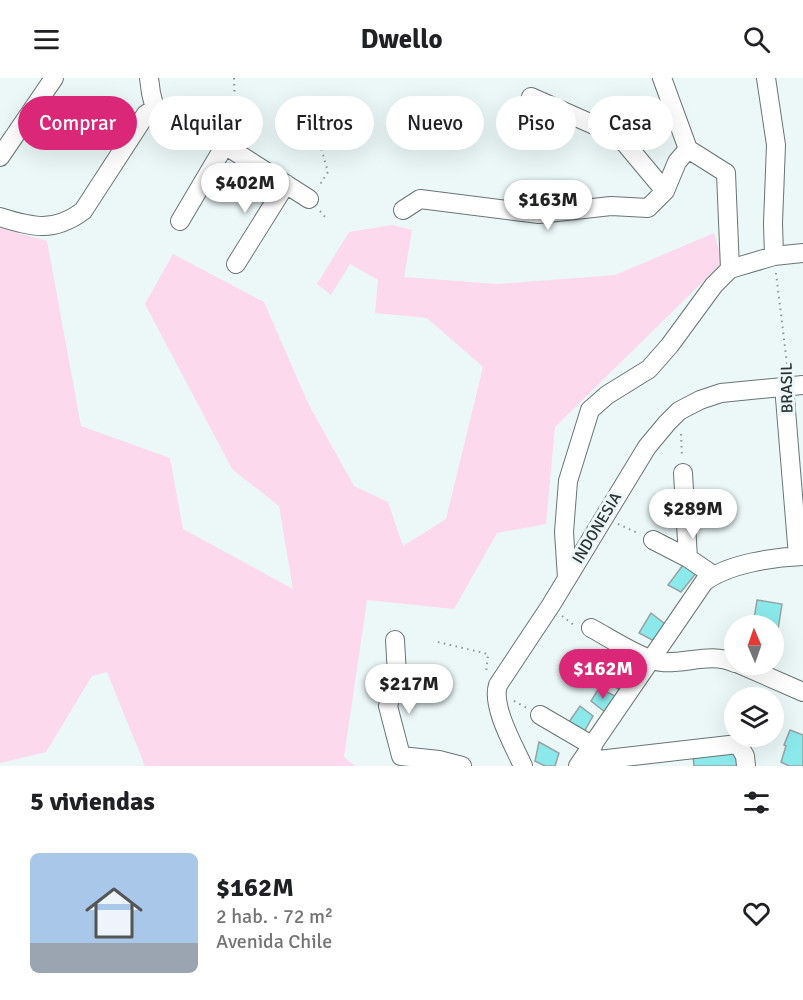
<!DOCTYPE html>
<html lang="es">
<head>
<meta charset="utf-8">
<style>
  body { margin:0; font-family:Signika,sans-serif; background:#f2f2f2; color:#202124; height:100vh; display:flex; flex-direction:column; font-size:22px; white-space:nowrap }
  * { box-sizing:border-box; margin:0 }
  p { font-size:20px; color:#757577 }
  .icon { flex:none; width:33px; height:33px; fill:none; stroke:currentColor; stroke-width:2; stroke-linecap:round; stroke-linejoin:round }
  .map { position:relative; height:688px; overflow:hidden }
  .drawer { display:flex; flex-direction:column; background:#fff; flex:1 }
  .drawer>* { flex:none }
  .hud { position:absolute; left:18px; top:18px; width:768px; height:54px; display:flex; gap:12px }
  .needle { width:39px; rotate:358deg }
  .fabs { position:absolute; left:724px; top:537px; display:grid; gap:12px }
  .fabs a { display:grid; place-items:center; width:60px; height:60px; border-radius:50%; background:#fff; box-shadow:0 6px 24px #0002; font-size:30px }
  .price { position:absolute; translate:-50% -51px; padding:0 14px; border-radius:21px; background:#fff; color:#222; font-size:20px; line-height:39px; filter:drop-shadow(0 2px 3px #0008) }
  .price::after { content:''; position:absolute; left:50%; top:36px; width:18px; height:14px; margin-left:-9px; background:inherit; clip-path:polygon(0 0,100% 0,50% 100%) }
  .price.active { background:#db2777; color:#fff }
  ul { padding:0; list-style:none }
  li { display:flex; align-items:center; gap:18px; height:150px; padding:0 30px }
  li+li { border-top:2px solid #e0e0e0 }
  li span { display:grid; place-items:center; flex:none; width:168px; height:120px; border-radius:9px; color:#555 }
  li>.icon { margin-inline-start:auto }
  span .icon { width:72px; height:72px; fill:#fffc; stroke-width:1 }
  li b { font-size:26px }
  h2 { display:flex; justify-content:space-between; align-items:center; height:72px; padding:0 30px; font-size:26px }
  .pill { padding:0 21px; border-radius:27px; background:#fff; box-shadow:0 6px 24px #0002; font-size:21px; line-height:54px }
  .pill.active { background:#db2777; color:#fff }
  header { display:flex; justify-content:space-between; align-items:center; height:78px; padding:0 30px; background:#fff; font-size:27px; font-weight:700 }
  .map>svg:first-child { display:block }
  .green { fill:#fcd9ec }
  .building { fill:#8be9eb; stroke:#97a2a2; stroke-width:1.5 }
  .lines { fill:none; stroke-linecap:round; stroke-linejoin:round }
  .minor-casing { stroke:#697474; stroke-width:20 }
  .path { stroke:#8c9494; stroke-width:2; stroke-dasharray:1.5 4.5; stroke-linecap:butt }
  .minor { stroke:#fff; stroke-width:18 }
  .labels { text-anchor:middle; dominant-baseline:central; stroke-width:6; stroke-linejoin:round; paint-order:stroke }
  .street-label { font-size:16px; fill:#2c3131; stroke:#ecf8f8 }
</style>
</head>
<body>
<header><svg class="icon" aria-label="menu" viewBox="0 0 24 24"><path d="M4 6h16M4 12h16M4 18h16"/></svg>Dwello<svg class="icon" aria-label="search" viewBox="0 0 24 24"><circle cx="10" cy="10" r="6"/><path d="M15 15l6 6"/></svg></header>
<div class="map">
<svg width="803" height="688" viewBox="0 0 803 688">
  <rect width="100%" height="100%" fill="#ecf8f8"/>
  <!-- green -->
  <path class="green" d="M392,147L412,152L404,199L498,206L615,197L714,155L723,184L555,349L546,446L497,455L454,531L367,522L344,679L355,688H145L107,594L92,598L46,674L0,685V150L47,163L81,348L170,380L183,451L293,511L279,428L232,391L145,226L173,176L264,224L308,325L354,408L388,424L403,468L446,441L483,289L427,240L375,235L378,202L350,186L331,217L317,206L349,154Z"/>
  <!-- building -->
  <path class="building" d="M683,487L697,494L681,514L668,507Z
    M757,522L782,526L774,577V548H753Z
    M651,535L665,546L654,563L639,555Z
    M623,578L638,587L622,613L606,604Z
    M599,610L617,619L605,634L591,623Z
    M580,628L593,638L584,654L569,644Z
    M790,652L803,657V688H789L781,684L786,668L784,667Z
    M539,664L559,675L555,688H545L535,683Z
    M736,673L738,688H694L693,677Z"/>
  <g class="lines">
    <!-- minor casing -->
    <g class="minor-casing">
      <path id="minor" d="M149,0L151,15L155,31
        M766,0L776,67L773,145L774,178
        M531,19L619,58L665,113
        M688,71L726,95L730,191
        M0,79L54,0
        M403,132L420,121L539,136L611,128L648,130L665,113L677,84L688,71L662,0
        M0,139C33,149 53,155 83,133L146,36L155,31L173,34L309,121
        M180,143L225,67
        M236,186L286,106
        M784,308L798,478
        M683,395L688,480
        M653,462L688,480L713,497
        M567,500L564,454L568,403L590,332L607,317L649,291L670,267L714,207L730,191L774,178L803,175
        M591,550C608,559 644,583 662,584C687,586 711,574 735,585
        M395,562L397,597L388,628L401,678L439,682L462,688
        M739,586L803,614
        M540,637L593,668
        M581,684L738,666L745,678L746,688
        M523,688C514,668 491,628 498,607L551,527L647,369L667,345L679,333L700,322L721,315L803,307
        M578,688L704,504C728,486 773,479 803,478"/>
    </g>
    <!-- path -->
    <path class="path" d="M234,0L236,55
      M308,25L328,94L319,108
      M320,133L326,140
      M776,195L788,294
      M681,356L682,380
      M618,446L640,456
      M562,538L574,547
      M438,564L488,576L486,595
      M514,623L527,630"/>
    <!-- minor -->
    <use href="#minor" class="minor"/>
  </g>
  <g class="labels">
    <!-- street labels -->
    <g class="street-label">
      <text transform="translate(787 310) rotate(-91)">BRASIL</text>
      <text transform="translate(597 450) rotate(-59)">INDONESIA</text>
    </g>
  </g>
</svg>
<div class="fabs">
<a><svg class="needle" viewBox="-14 -14 28 28"><path d="M0-13l5 13h-10z" fill="#e53935"/><path d="M0 13l5-13h-10z" fill="#757577"/></svg></a>
<a><svg class="icon" aria-label="layers" viewBox="0 0 24 24"><path d="M12 4l9 5-9 5-9-5zM3 14l9 5 9-5"/></svg></a>
</div>
<b class="price" style="left:245px;top:136px">$402M</b>
<b class="price" style="left:548px;top:153px">$163M</b>
<b class="price" style="left:693px;top:462px">$289M</b>
<b class="price active" style="left:603px;top:622px">$162M</b>
<b class="price" style="left:409px;top:637px">$217M</b>
<div class="hud">
<a class="pill active">Comprar</a>
<a class="pill">Alquilar</a>
<a class="pill">Filtros</a>
<a class="pill">Nuevo</a>
<a class="pill">Piso</a>
<a class="pill">Casa</a>
</div>
</div>
<section class="drawer">
<h2>5 viviendas<svg class="icon" aria-label="filters" viewBox="0 0 24 24"><path d="M4 7h16M4 17h16"/><circle cx="9" cy="7" r="2"/><circle cx="15" cy="17" r="2"/></svg></h2>
<ul>
<li><span style="background:linear-gradient(#a9c7e8 75%,#9aa5b1 0)"><svg class="icon" aria-label="home" viewBox="0 0 24 24"><path d="M3 11l9-7 9 7M6 9v11h12V9"/></svg></span><div><b>$162M</b><p>2 hab. · 72 m²</p><p>Avenida Chile</p></div><svg class="icon" aria-label="heart" viewBox="0 0 24 24"><path d="M12 20l-8-8c-3-5 5-10 8-4 3-6 11-1 8 4z"/></svg></li>
</ul>
</section>
</body>
</html>
